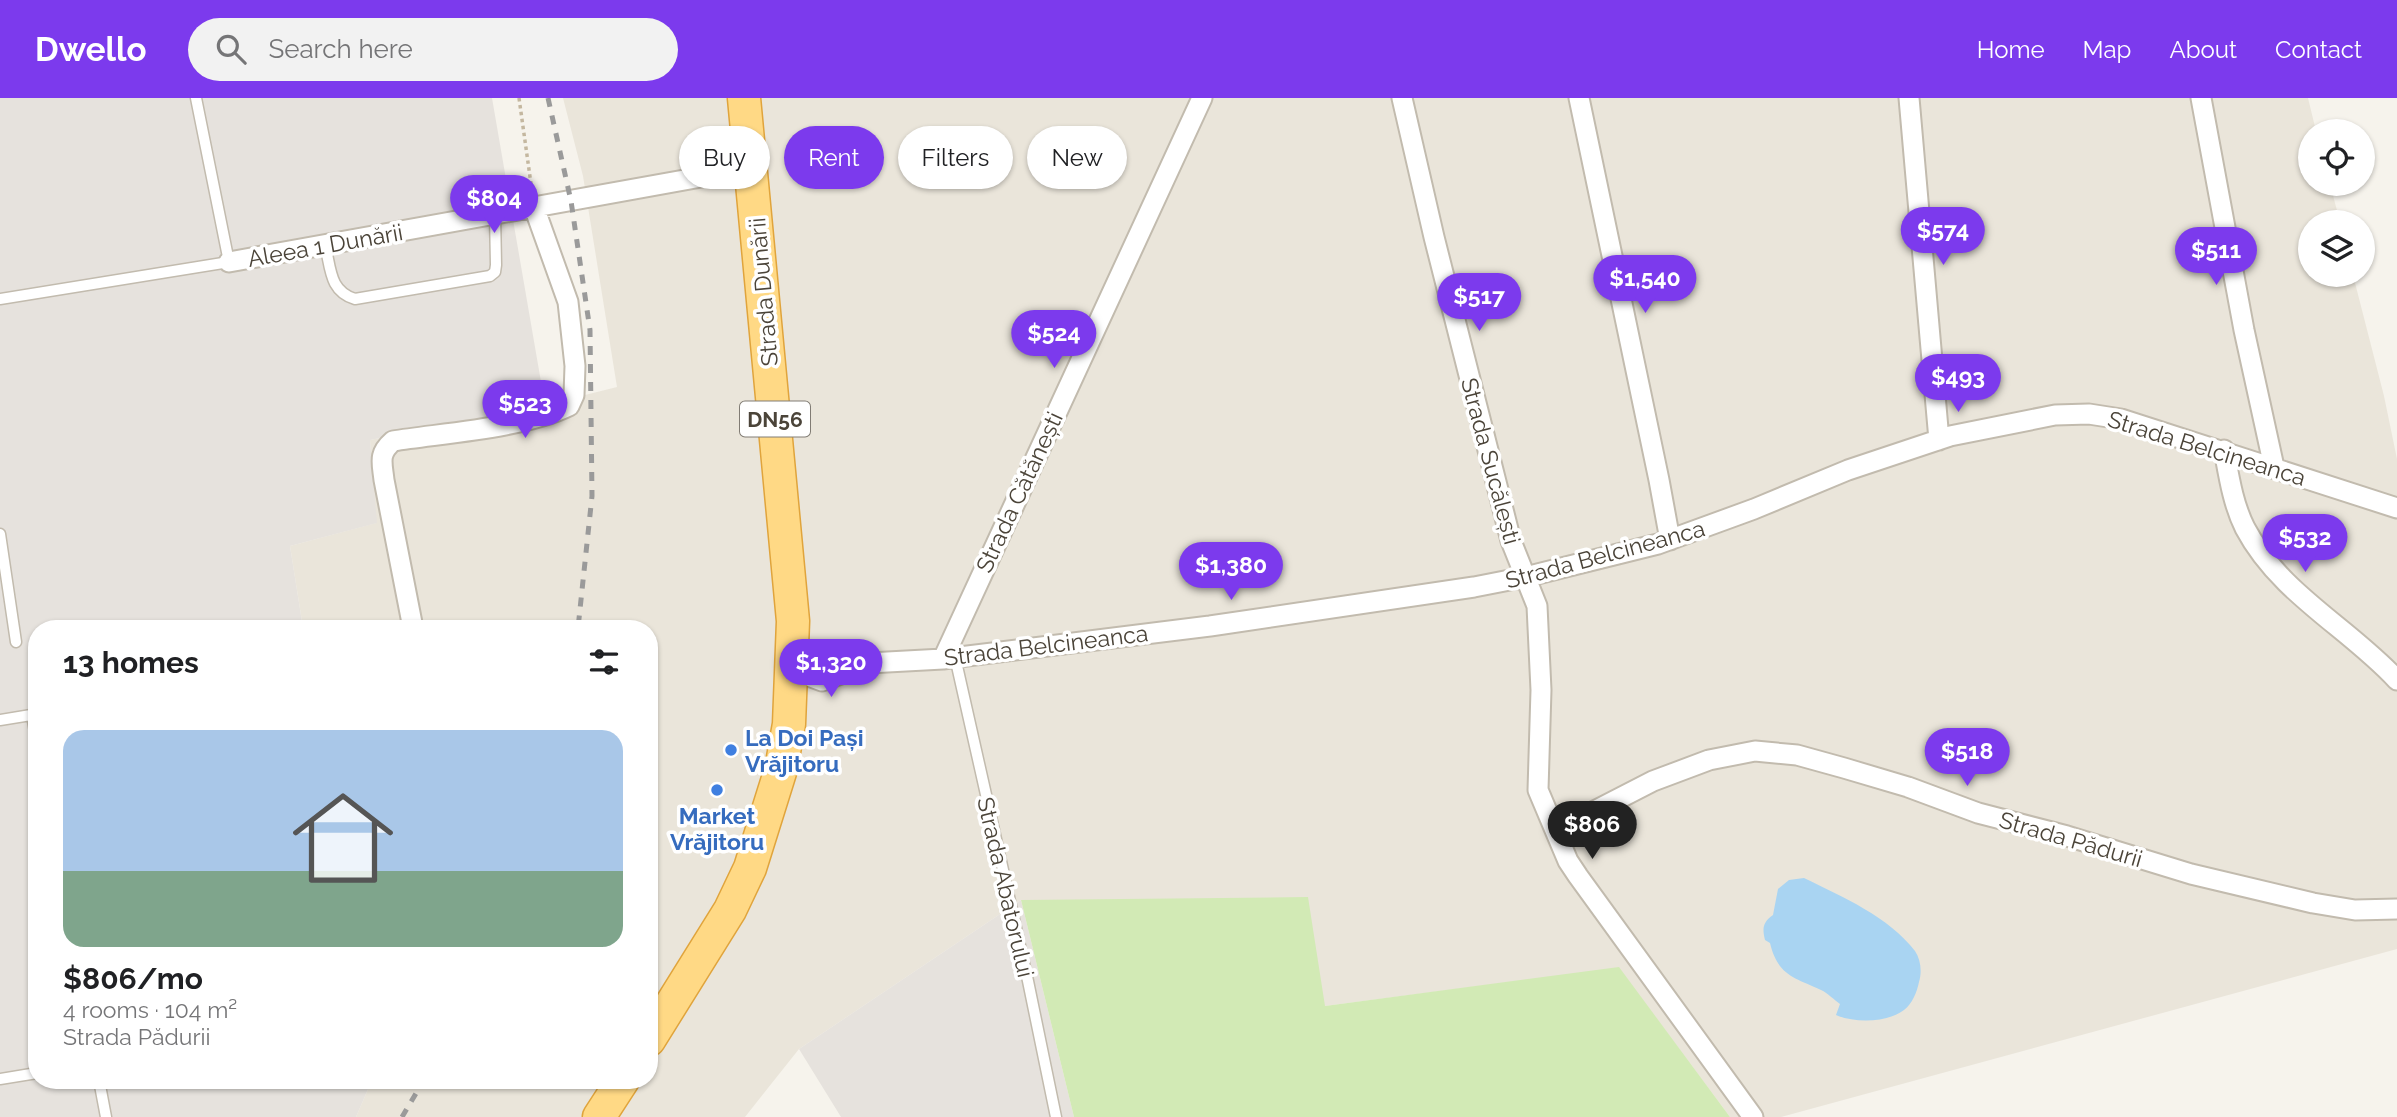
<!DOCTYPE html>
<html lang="en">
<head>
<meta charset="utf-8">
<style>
  body { margin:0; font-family:Raleway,sans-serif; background:#f2f2f2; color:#202124; height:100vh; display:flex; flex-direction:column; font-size:26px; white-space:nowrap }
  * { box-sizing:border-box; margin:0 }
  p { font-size:23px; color:#757577 }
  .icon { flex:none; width:38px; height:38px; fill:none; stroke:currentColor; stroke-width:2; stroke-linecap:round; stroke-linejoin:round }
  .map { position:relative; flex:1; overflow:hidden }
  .drawer { position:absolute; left:28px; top:522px; width:630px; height:469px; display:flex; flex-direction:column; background:#fff; border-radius:28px; box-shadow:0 2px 5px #0004 }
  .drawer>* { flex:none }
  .hud { position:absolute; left:679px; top:28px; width:665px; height:63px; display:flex; gap:14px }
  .buttons { position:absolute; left:2298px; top:21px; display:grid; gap:14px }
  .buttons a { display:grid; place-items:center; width:77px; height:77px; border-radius:50%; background:#fff; box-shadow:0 2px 5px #0004; font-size:35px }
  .price { position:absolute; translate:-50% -60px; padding:0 16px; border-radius:24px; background:#7c3aed; color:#fff; font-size:23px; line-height:46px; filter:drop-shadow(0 2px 4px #0008) }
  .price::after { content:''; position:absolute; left:50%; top:42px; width:21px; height:16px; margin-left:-10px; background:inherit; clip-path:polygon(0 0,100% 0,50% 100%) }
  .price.on { background:#222; color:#fff }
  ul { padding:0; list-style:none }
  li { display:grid; align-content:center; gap:14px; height:371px; padding:0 35px }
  li span { display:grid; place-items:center; height:217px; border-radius:21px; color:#555 }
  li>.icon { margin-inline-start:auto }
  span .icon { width:126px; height:126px; fill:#fffc; stroke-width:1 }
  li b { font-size:30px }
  h2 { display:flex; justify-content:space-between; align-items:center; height:84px; padding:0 35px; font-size:30px }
  .tag { padding:0 24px; border-radius:32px; background:#fff; box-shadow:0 2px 5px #0004; font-size:24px; line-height:63px }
  .tag.on { background:#7c3aed; color:#fff }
  header { display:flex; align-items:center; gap:42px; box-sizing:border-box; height:98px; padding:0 35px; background:#7c3aed; color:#fff }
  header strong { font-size:33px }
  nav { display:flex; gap:38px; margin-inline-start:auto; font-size:24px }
  .search { width:490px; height:63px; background:#f2f2f2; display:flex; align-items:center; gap:18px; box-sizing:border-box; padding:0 24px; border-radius:38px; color:#757577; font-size:26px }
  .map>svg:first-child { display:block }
  .residential { fill:#eae5da }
  .industrial { fill:#e6e2dd }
  .green { fill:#d2eab5 }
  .water { fill:#a9d4f2 }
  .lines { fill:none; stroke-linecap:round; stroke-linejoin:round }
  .service-casing { stroke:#c2bbae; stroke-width:13 }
  .minor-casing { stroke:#c2bbae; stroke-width:23 }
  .trunk-casing { stroke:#e0a43c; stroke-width:35 }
  .path { stroke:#c4b79f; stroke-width:3.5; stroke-dasharray:3.5 3.5; stroke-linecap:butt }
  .service { stroke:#fff; stroke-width:10 }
  .minor { stroke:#fff; stroke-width:19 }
  .trunk { stroke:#ffd985; stroke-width:32 }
  .rail { stroke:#9a9a9a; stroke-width:5; stroke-dasharray:9 9; stroke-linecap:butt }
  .shop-dot { fill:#3f7fe0; stroke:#fff; stroke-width:2.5 }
  .labels { text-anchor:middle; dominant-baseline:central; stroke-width:7; stroke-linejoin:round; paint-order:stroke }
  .shield { fill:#fff; stroke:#817c74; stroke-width:2 }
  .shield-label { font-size:21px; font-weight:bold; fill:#4b4439 }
  .street-label { font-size:23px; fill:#4b4439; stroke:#fff }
  .shop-label { font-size:23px; font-weight:bold; fill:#366cbe; stroke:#fff; text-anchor:start }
</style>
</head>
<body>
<header>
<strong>Dwello</strong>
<div class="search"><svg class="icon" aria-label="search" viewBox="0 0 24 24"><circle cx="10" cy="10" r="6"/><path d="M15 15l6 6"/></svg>Search here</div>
<nav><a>Home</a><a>Map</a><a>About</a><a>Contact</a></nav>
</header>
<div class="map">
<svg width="2397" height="1019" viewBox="0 0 2397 1019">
  <rect width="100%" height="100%" fill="#f6f3ec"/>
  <!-- residential -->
  <path class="residential" d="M563,0H2308L2316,33H2310V86H2330L2340,124H2310V177H2353L2384,298L2397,361V851L1781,1019H1730L1619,870L1325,908L1021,802L799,951L745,1019H356L372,982H649V530H303L290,448L376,425L370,342L545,307L617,289L583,78Z"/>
  <!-- industrial -->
  <path class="industrial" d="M0,0H492L545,307L370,342L377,425L290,448L303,530H37V982H372L356,1019H0Z
    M1021,802L1074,1019H841L799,951Z"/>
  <!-- green -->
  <path class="green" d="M1308,799L1325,908L1619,869L1730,1019H1074L1021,802Z"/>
  <!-- water -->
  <path class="water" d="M1804,780C1843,799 1889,819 1915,853C1921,862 1922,874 1919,884C1917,894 1912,906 1904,912C1887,925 1854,925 1836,917L1840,906C1834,902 1828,895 1821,892C1794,879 1778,878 1770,845L1765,842C1762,830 1763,824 1773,817L1778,791L1789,782Z"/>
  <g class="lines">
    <!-- service casing -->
    <g class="service-casing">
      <path id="service" d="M325,147C331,170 329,193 355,201L490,178L495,174L496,167L495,116
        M0,201L229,164L196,0
        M0,436L16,544
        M955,559L1028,883L1056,1019
        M32,617L37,645
        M0,622L37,616
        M0,981L37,975
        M99,982L106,1019"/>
    </g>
    <!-- minor casing -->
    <g class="minor-casing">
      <path id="minor" d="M1402,0L1434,139L1511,443L1537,508L1541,592L1538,692L1568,763L1578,778L1753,1019
        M1579,0L1659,382L1670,442
        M1909,0L1939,342
        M2201,0L2244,232L2274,369
        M229,164L751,70
        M2224,352C2229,379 2233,406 2245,430C2280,496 2348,529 2397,582
        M413,530L384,382C382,364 378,356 393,343C444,335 524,330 569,308L574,297L575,268L568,204L534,109
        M943,561L1202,0
        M793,572L821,560L869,565L943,561L1210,528L1474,489L1525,479L1658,446L1754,411L1848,372L1950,338L2055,317L2089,316L2121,321L2397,410
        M793,572L822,583L865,567
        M1555,730L1581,720L1653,683L1709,662L1755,653L1797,657L1844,670L1908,689L1978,715L2067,738L2191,776L2313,805L2355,812L2397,811"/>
    </g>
    <!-- trunk casing -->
    <g class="trunk-casing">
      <path id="trunk" d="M649,942L730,812L750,770L781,671L789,626L793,523L744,0
        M599,1019L623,982"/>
    </g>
    <!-- path -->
    <path class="path" d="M519,0L532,93"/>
    <!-- service -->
    <use href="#service" class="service"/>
    <!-- minor -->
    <use href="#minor" class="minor"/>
    <!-- trunk -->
    <use href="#trunk" class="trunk"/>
    <!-- rail -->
    <path class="rail" d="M548,0L571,103L590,232L592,398L578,530
      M402,1019L424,982"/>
  </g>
  <!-- markers -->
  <g class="shop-dot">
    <circle cx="731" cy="652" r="7"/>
    <circle cx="717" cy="692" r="7"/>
  </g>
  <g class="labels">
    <!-- shield labels -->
    <rect class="shield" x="740" y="303.5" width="70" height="35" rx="5"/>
    <g class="shield-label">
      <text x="775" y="321">DN56</text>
    </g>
    <!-- street labels -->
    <g class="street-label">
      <text transform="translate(325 147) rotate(-10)">Aleea 1 Dunării</text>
      <text transform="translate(763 194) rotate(-95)">Strada Dunării</text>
      <text transform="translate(2207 350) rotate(17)">Strada Belcineanca</text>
      <text transform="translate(1491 363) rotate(75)">Strada Sucălești</text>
      <text transform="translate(1019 394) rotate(-65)">Strada Cătănești</text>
      <text transform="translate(1605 456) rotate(-15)">Strada Belcineanca</text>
      <text transform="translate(1046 547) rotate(-7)">Strada Belcineanca</text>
      <text transform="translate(2071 741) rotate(16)">Strada Pădurii</text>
      <text transform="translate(1006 789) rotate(77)">Strada Abatorului</text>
    </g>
    <!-- shop labels -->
    <g class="shop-label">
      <text x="745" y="639">La Doi Pași<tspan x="745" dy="26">Vrăjitoru</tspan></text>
      <text x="717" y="717" text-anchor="middle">Market<tspan x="717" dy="26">Vrăjitoru</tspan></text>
    </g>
  </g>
</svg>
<div class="buttons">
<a><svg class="icon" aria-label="locate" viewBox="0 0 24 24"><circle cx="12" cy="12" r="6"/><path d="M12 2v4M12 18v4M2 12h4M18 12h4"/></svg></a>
<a><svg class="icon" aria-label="layers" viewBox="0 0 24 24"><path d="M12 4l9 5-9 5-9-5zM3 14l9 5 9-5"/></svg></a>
</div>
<b class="price" style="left:494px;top:137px">$804</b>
<b class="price" style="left:1943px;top:169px">$574</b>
<b class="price" style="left:2216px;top:189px">$511</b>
<b class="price" style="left:1645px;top:217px">$1,540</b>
<b class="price" style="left:1479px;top:235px">$517</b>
<b class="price" style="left:1054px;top:272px">$524</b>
<b class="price" style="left:1958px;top:316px">$493</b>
<b class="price" style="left:525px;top:342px">$523</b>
<b class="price" style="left:2305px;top:476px">$532</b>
<b class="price" style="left:1231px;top:504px">$1,380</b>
<b class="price" style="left:831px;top:601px">$1,320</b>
<b class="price" style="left:1967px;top:690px">$518</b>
<b class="price on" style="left:1592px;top:763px">$806</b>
<div class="hud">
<a class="tag">Buy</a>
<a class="tag on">Rent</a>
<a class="tag">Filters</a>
<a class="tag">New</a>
</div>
<section class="drawer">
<h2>13 homes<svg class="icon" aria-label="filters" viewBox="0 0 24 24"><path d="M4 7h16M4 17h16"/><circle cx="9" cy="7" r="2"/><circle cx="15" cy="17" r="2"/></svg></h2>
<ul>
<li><span style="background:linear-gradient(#a9c7e8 65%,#7fa58c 0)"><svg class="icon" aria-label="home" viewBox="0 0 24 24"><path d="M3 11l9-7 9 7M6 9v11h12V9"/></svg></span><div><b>$806/mo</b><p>4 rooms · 104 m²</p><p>Strada Pădurii</p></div></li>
</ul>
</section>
</div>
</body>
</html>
